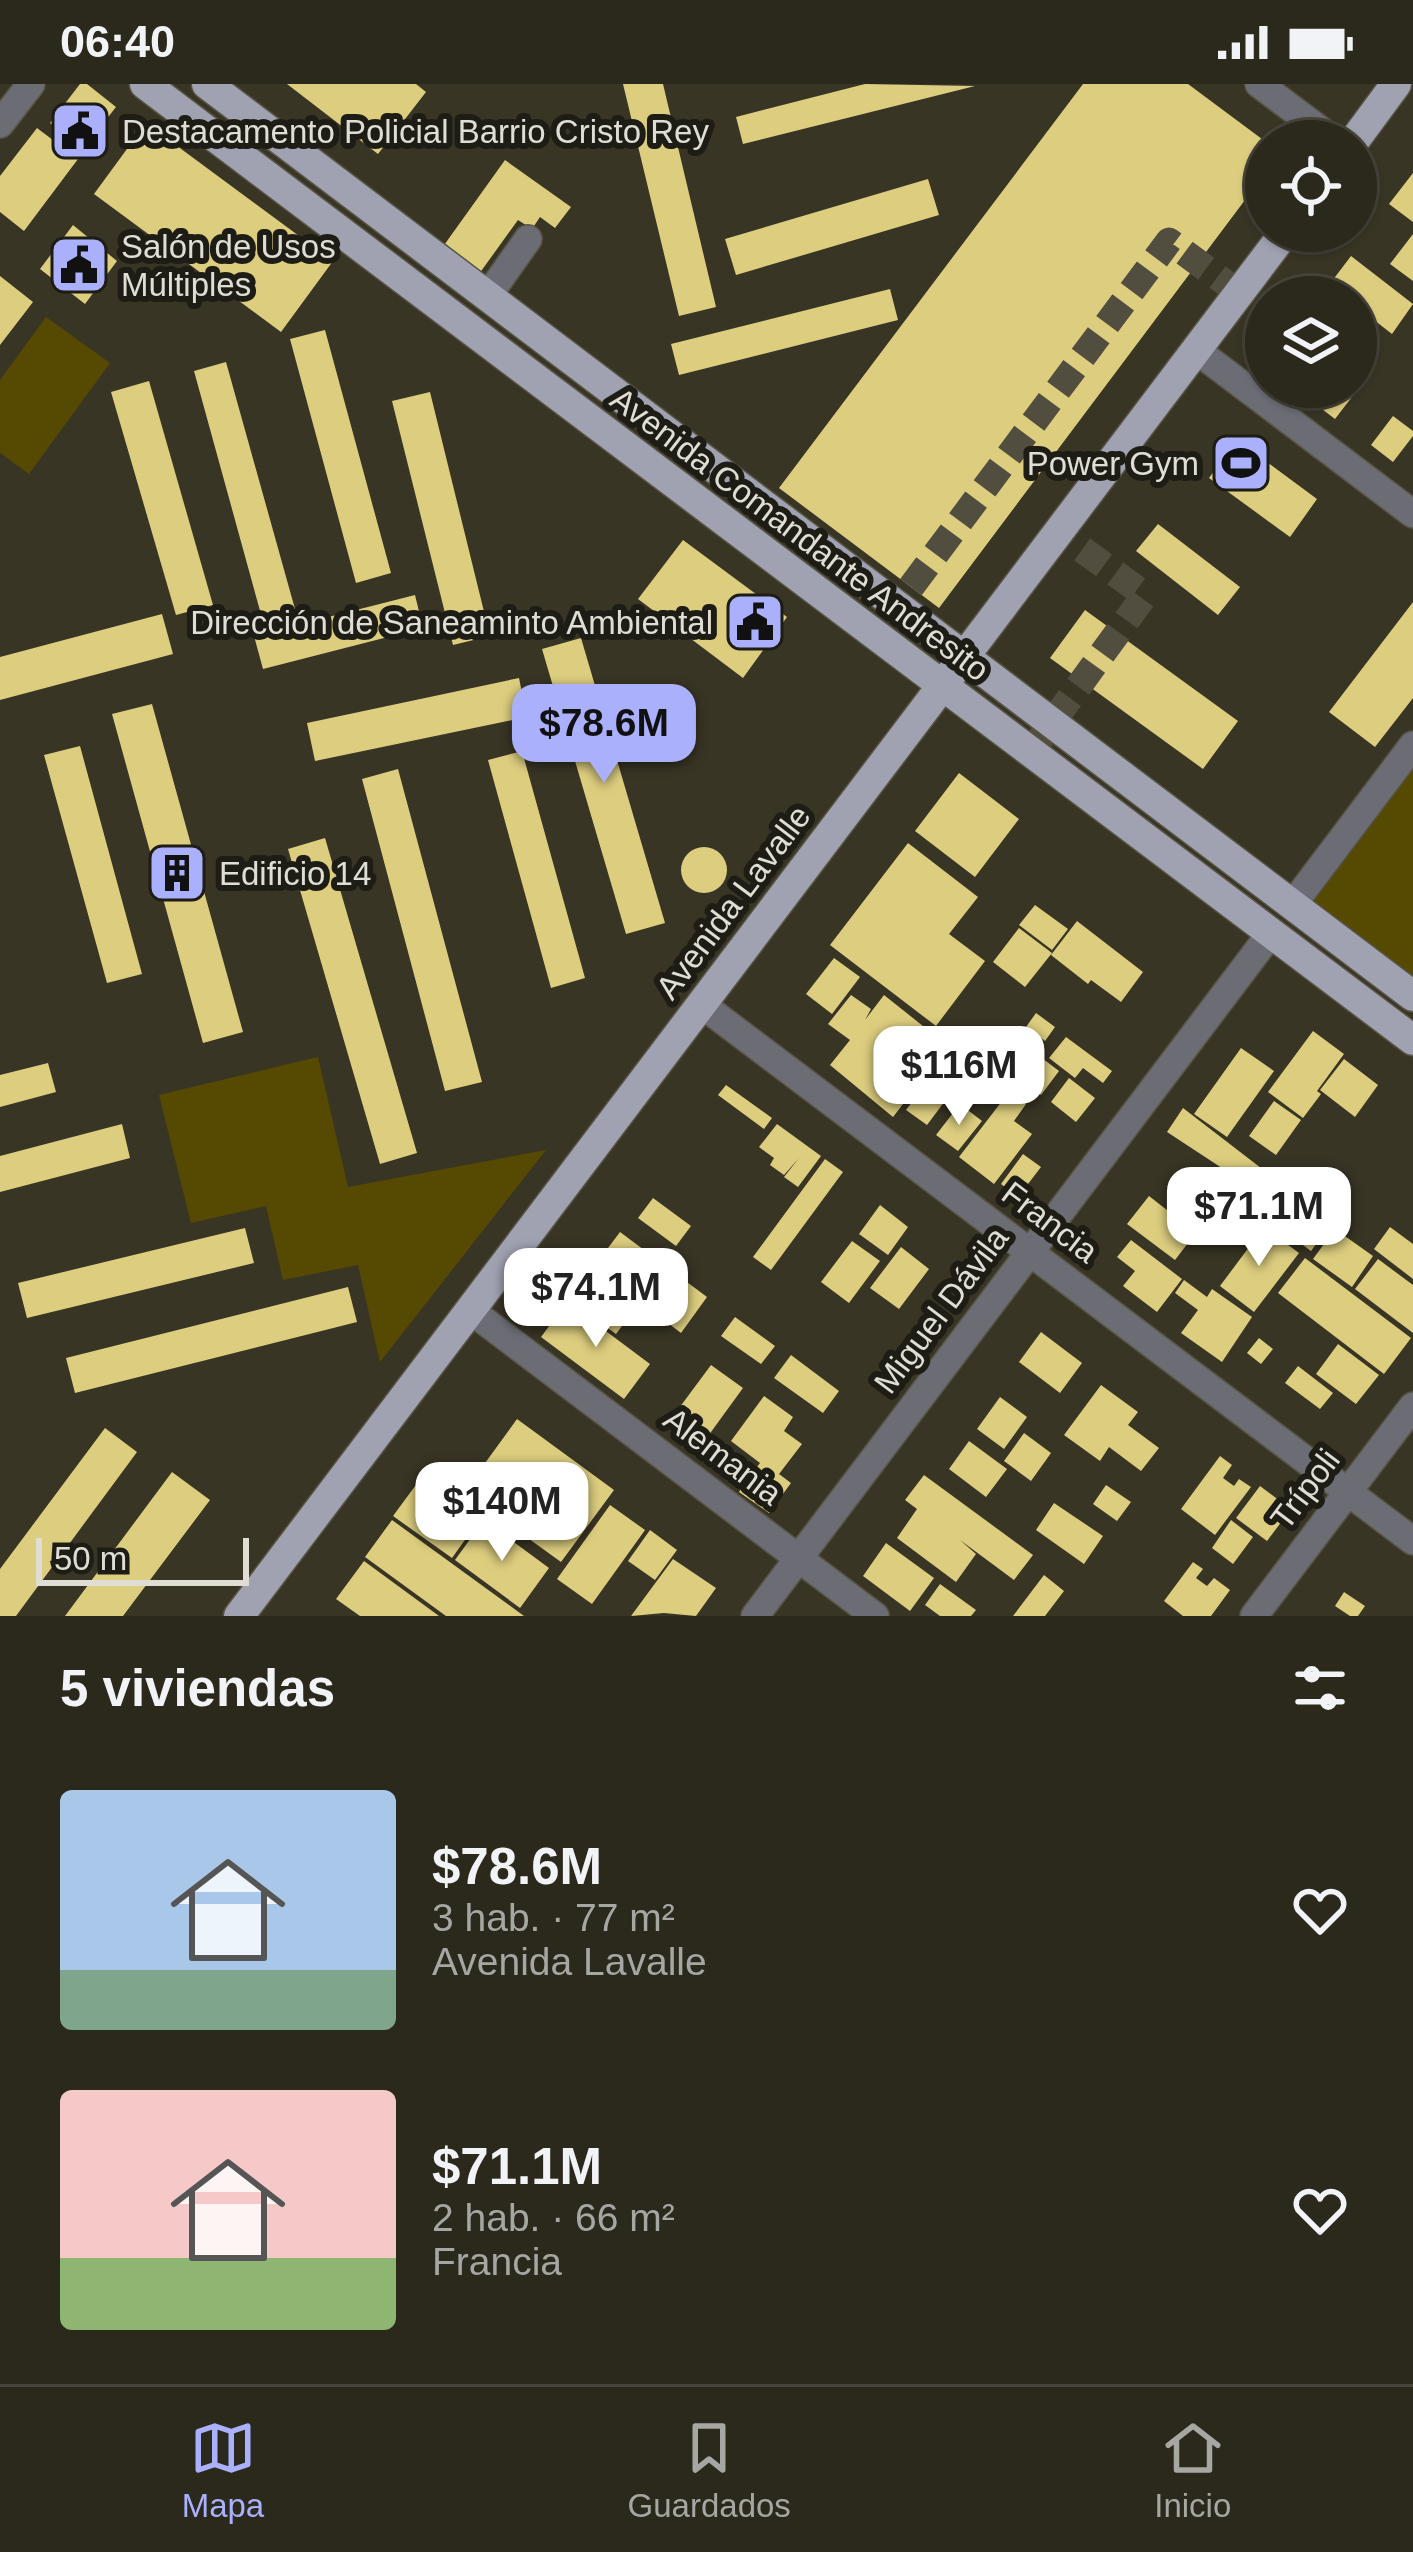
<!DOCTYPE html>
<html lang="es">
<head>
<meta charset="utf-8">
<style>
  body { margin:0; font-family:Arial,sans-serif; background:#373429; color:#f1f3f6; height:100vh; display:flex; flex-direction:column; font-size:45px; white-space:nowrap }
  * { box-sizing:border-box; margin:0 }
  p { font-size:39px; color:#a6a6a3 }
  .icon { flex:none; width:66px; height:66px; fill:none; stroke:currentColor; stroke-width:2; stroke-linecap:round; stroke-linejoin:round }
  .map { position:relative; height:1532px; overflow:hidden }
  .side { display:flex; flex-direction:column; background:#2b281c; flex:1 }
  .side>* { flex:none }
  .controls { position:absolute; left:1245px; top:36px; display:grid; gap:24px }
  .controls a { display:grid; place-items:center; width:132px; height:132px; border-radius:50%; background:#2b281c; box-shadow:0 3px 9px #0004,0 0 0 3px #47443b; font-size:60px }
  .scale { position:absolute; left:36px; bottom:30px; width:213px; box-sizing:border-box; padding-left:12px; border:6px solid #e0ded4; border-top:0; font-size:33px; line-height:42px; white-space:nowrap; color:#e0ded4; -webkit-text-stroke:9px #1e1d15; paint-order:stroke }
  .price { position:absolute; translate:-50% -102px; padding:0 27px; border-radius:24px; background:#fff; color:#222; font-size:39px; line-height:78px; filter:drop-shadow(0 3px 6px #0008) }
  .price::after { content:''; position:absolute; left:50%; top:72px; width:36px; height:27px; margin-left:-18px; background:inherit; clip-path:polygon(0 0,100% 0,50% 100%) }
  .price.current { background:#aab0fb; color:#111 }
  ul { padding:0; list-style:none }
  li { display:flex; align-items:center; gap:36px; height:300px; padding:0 60px }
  li span { display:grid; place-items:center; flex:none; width:336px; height:240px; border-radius:12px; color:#555 }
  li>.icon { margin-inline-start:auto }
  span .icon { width:144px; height:144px; fill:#fffc; stroke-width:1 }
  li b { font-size:51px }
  h2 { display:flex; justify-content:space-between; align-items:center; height:144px; padding:0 60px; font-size:51px }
  .status { display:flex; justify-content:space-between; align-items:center; height:84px; padding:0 60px; background:#2b281c; direction:ltr }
  .status svg { height:33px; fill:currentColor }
  .tab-bar { display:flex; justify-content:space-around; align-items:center; height:168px; border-top:3px solid #47443b; background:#2b281c; font-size:33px; color:#a6a6a3 }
  .tab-bar a { display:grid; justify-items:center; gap:6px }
  .tab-bar .current { color:#aab0fb }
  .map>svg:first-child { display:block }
  .green { fill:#564a02 }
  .building { fill:#ddce7f }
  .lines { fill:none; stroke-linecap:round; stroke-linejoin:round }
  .minor-tunnel { stroke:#524e3f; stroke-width:27; stroke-dasharray:27 14; stroke-linecap:butt }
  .minor-casing { stroke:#575344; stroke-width:30 }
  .major-casing { stroke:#575344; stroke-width:33 }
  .minor { stroke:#6b6c74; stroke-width:27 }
  .major { stroke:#a0a2b2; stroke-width:30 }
  .labels { text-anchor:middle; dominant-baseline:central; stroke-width:12; stroke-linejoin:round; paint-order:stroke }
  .poi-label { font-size:33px; fill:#e0ded4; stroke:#1e1d15; text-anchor:start }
  .street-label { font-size:33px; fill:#e0ded4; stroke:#1e1d15 }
</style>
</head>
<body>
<div class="status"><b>06:40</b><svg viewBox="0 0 49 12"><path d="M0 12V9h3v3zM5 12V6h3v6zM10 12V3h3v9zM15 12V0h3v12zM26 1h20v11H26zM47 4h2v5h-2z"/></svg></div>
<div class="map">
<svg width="1413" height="1532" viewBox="0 0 1413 1532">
  <rect width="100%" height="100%" fill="#393525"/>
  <!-- green -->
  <path class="green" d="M46,233L110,279L29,390L0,369V296Z
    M1413,681V892L1310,816Z
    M318,973L348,1103L546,1066L380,1278L358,1181L283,1196L266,1122L191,1139L159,1011Z"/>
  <!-- building -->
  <path class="building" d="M80,0H87L116,23L83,65L50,39Z
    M287,0H416L426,8L378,70Z
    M623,0H663L716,223L679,232Z
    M865,0L975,2L743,60L736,33Z
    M1083,0H1188L1266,58V88L939,524L779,404Z
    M146,39L333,177L281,248L94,110Z
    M37,44L78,75L24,147L0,128V92Z
    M505,76L571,123L555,144L540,133L532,145L518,136L479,190L442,164Z
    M1413,89V138L1389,120Z
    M928,95L939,131L736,191L725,155Z
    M73,141L117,177L85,220L40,185Z
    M1413,150V197L1390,180Z
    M1351,172L1413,220L1392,250L1356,222V213H1344L1329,201Z
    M0,192L33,218L0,261Z
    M890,205L898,236L679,291L671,260Z
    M325,246L391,489L356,499L290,255Z
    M226,278L295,525L262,534L194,287Z
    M1356,289L1365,296L1335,335L1293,303H1356Z
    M149,297L213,521L176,531L111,308Z
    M430,308L490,552L453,561L392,317Z
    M1393,332L1413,347V352L1393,378L1371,361Z
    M1237,356L1317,415L1290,453L1209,394Z
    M1158,440L1240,503L1218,531L1136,467Z
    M683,456L787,533L743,594L638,515Z
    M415,511L423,544L263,585L254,552Z
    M1413,518V614L1375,663L1329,628Z
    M1085,526L1238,637L1203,685L1050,574Z
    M162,530L173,570L0,616V573Z
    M581,554L665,839L626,850L542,565Z
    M519,594L527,633L315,677L307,639Z
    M152,620L243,948L203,959L112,630Z
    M80,662L142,890L107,899L44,671Z
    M522,667L585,894L551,904L488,676Z
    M398,685L482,998L445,1007L362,695Z
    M959,689L1019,735L975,793L915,747Z
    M325,754L417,1069L380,1080L288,765Z
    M908,759L978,813L949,850L985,877L936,942L830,861Z
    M681 786a23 23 0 1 1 46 0a23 23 0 1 1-46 0Z
    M1035,821L1068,845L1052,866L1019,841Z
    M1077,837L1143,888L1121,918L1091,896L1088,900L1051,871Z
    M1019,844L1052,869L1025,903L993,878Z
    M834,874L860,893L832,930L806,910Z
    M851,911L871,925L865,936L884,911L933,950L890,1007L921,969L935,979L893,1033L830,981L850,956L828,940Z
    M1036,929L1055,943L1045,957L1026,943Z
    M1313,947L1344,970L1317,1007L1321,1010L1303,1034L1268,1008Z
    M1066,953L1112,987L1103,999L1083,984L1075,994L1049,974Z
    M1241,964L1274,987L1227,1053L1194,1030Z
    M1034,968L1059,987L1041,1011L1016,991Z
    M1344,975L1378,1001L1355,1033L1320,1006Z
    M48,979L56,1008L0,1023V991Z
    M933,990L954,1005L927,1041L906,1026Z
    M1069,994L1095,1014L1076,1038L1051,1018Z
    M726,1001L772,1034L764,1045L718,1011Z
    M1009,1008L1026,1020L1014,1037L1032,1050L994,1100L959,1073Z
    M1274,1017L1301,1036L1276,1071L1249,1052Z
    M960,1020L982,1037L958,1067L936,1051Z
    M1183,1024L1291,1107L1264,1142L1230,1118L1242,1101L1263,1111L1167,1048Z
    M122,1040L130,1074L0,1108V1072Z
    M777,1040L821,1072L798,1103L784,1093L799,1074L784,1091L770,1081L774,1074L759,1063Z
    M1023,1070L1041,1083L1018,1113L1001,1100Z
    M825,1075L843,1088L771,1186L753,1173Z
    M1293,1111L1331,1140L1311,1167L1273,1139Z
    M1149,1112L1181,1137L1174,1147L1188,1159L1175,1176L1127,1140Z
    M653,1114L691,1142L676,1162L638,1134Z
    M880,1121L908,1143L888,1171L859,1150Z
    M1264,1143L1299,1169L1254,1228L1220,1202Z
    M1390,1143L1413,1160V1195L1374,1165Z
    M245,1144L254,1179L27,1234L18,1199Z
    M1335,1145L1373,1172L1352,1203L1313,1175Z
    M620,1148L707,1213L681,1249L640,1218L616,1250L569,1216Z
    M1131,1156L1182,1195L1157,1228L1123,1202L1135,1187L1117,1173Z
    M852,1157L880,1177L849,1219L821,1198Z
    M901,1163L929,1185L899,1225L870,1204Z
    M1305,1174L1411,1254L1384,1290L1278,1209Z
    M1378,1175L1413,1201V1249L1355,1205Z
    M1184,1196L1207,1213L1212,1205L1252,1233L1222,1278L1181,1249L1198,1226L1175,1209Z
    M348,1203L357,1238L75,1309L66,1274Z
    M567,1218L650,1280L624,1315L541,1253Z
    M735,1233L775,1262L761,1280L721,1252Z
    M1041,1248L1082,1279L1060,1309L1019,1278Z
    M1259,1254L1273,1265L1261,1280L1247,1269Z
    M1338,1260L1379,1291L1356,1320L1316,1290Z
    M791,1271L839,1307L823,1329L774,1294Z
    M711,1281L743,1304L703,1359L671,1335Z
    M1298,1282L1333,1309L1320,1325L1285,1299Z
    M1101,1301L1138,1328L1128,1341L1159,1364L1141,1387L1109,1363L1100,1377L1064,1351Z
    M764,1312L793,1333L784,1347L802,1360L779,1390L791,1399L769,1429L739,1408L760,1379L731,1357Z
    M1000,1313L1027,1333L1004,1365L977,1345Z
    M517,1335L614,1406L561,1478L464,1408Z
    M105,1344L137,1368L16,1532H0V1485Z
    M1024,1349L1051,1369L1031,1397L1004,1377Z
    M969,1357L1007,1385L986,1413L949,1385Z
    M1220,1372L1232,1381L1223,1394L1234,1402L1239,1395L1251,1403L1215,1451L1181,1425Z
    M172,1388L210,1416L123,1532H65Z
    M424,1390L482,1432L452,1474L393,1432Z
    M924,1391L1033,1471L1014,1496L960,1456L976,1470L956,1498L897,1454L917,1425L905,1416Z
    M1106,1401L1131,1418L1117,1437L1093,1420Z
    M1260,1402L1291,1425L1267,1457L1236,1434Z
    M1054,1419L1103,1452L1084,1480L1036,1446Z
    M610,1421L645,1446L592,1520L557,1495Z
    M392,1436L524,1532H446L365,1473Z
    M484,1436L549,1484L520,1524L455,1476Z
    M1231,1436L1253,1453L1233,1480L1212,1464Z
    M650,1446L677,1466L655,1496L628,1477Z
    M886,1459L934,1494L910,1527L863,1492Z
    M673,1475L716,1504L696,1532L664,1529L631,1532Z
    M364,1477L439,1532H360L336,1515Z
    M1193,1478L1203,1485L1196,1494L1207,1502L1214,1494L1230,1506L1211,1532H1183L1164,1517Z
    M1044,1491L1064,1507L1045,1532H1013Z
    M940,1500L976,1526L971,1532H940L925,1521Z
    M1344,1508L1365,1522L1358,1532H1350L1335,1522Z"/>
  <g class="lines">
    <!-- minor-tunnel -->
    <path class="minor-tunnel" d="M911,503L1169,157L1239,209
      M1030,669L1145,511L1058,448"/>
    <!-- minor casing -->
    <g class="minor-casing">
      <path id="minor" d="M1259,0L1335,57
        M0,40L31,0
        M487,213L528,155
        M1196,266L1413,430
        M1293,820L1413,661
        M701,920L1413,1457
        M470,1226L875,1532
        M755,1532L1271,849
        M1254,1532L1413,1322"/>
    </g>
    <!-- major casing -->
    <g class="major-casing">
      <path id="major" d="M145,0L1413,956
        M207,0L1413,912
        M1354,57L1396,0
        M239,1532L1286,147"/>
    </g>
    <!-- minor -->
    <use href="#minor" class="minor"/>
    <!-- major -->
    <use href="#major" class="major"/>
  </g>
  <!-- icons -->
  <defs>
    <g id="civic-square" transform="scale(3)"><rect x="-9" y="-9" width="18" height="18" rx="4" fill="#aab0fb" stroke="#1e1d15"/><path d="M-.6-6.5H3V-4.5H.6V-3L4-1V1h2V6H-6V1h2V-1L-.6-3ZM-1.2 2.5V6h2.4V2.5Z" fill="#111"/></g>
    <g id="stadium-square" transform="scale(3)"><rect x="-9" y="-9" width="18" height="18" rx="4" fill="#aab0fb" stroke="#1e1d15"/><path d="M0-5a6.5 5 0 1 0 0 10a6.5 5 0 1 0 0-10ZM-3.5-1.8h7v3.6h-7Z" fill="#111"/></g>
    <g id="building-square" transform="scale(3)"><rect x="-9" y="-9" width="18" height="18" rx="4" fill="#aab0fb" stroke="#1e1d15"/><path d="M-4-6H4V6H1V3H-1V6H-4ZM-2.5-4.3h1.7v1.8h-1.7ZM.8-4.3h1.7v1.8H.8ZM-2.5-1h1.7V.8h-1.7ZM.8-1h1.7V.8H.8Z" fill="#111"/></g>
  </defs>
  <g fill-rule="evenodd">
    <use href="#civic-square" x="80" y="47"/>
    <use href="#civic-square" x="79" y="181"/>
    <use href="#stadium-square" x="1241" y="379"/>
    <use href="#civic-square" x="755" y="538"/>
    <use href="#building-square" x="177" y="789"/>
  </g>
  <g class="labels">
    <!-- poi labels -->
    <g class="poi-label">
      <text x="122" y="47">Destacamento Policial Barrio Cristo Rey</text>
      <text x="121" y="162">Salón de Usos<tspan x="121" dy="38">Múltiples</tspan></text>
      <text x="1199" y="379" text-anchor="end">Power Gym</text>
      <text x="713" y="538" text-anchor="end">Dirección de Saneaminto Ambiental</text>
      <text x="219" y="789">Edificio 14</text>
    </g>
    <!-- street labels -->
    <g class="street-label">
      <text transform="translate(800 450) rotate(37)">Avenida Comandante Andresito</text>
      <text transform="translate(733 818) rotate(-53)">Avenida Lavalle</text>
      <text transform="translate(1050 1138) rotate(37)">Francia</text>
      <text transform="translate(941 1226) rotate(-53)">Miguel Dávila</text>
      <text transform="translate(723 1372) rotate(37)">Alemania</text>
      <text transform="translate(1305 1405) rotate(-53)">Trípoli</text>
    </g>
  </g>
</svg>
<div class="controls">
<a><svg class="icon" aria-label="locate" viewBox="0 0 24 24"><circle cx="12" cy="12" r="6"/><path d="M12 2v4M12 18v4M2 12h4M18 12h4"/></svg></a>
<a><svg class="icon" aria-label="layers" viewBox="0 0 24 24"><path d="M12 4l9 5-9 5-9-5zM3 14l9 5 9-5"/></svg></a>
</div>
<div class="scale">50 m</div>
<b class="price current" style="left:604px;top:702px">$78.6M</b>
<b class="price" style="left:959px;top:1044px">$116M</b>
<b class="price" style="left:1259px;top:1185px">$71.1M</b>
<b class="price" style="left:596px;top:1266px">$74.1M</b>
<b class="price" style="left:502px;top:1480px">$140M</b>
</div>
<section class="side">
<h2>5 viviendas<svg class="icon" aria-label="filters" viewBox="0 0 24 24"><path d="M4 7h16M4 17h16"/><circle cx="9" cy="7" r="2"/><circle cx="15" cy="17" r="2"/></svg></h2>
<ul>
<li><span style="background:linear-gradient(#a9c7e8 75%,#7fa58c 0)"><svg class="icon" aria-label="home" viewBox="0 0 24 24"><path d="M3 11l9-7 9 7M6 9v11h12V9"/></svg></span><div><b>$78.6M</b><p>3 hab. · 77 m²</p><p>Avenida Lavalle</p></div><svg class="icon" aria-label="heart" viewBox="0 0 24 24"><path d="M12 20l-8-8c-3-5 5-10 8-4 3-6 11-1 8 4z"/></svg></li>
<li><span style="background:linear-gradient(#f6c9c9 70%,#8fb573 0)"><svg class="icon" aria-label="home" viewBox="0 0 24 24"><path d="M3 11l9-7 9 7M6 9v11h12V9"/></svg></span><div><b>$71.1M</b><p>2 hab. · 66 m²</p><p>Francia</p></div><svg class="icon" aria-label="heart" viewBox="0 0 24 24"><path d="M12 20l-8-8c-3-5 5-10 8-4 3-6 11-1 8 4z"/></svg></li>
</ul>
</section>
<nav class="tab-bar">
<a class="current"><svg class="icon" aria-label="map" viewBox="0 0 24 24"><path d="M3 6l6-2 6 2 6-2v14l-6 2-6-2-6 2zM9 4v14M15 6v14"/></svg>Mapa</a>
<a><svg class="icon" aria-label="saved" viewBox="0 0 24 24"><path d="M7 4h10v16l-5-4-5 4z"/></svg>Guardados</a>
<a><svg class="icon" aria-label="home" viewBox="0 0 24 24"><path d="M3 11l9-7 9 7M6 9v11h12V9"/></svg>Inicio</a>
</nav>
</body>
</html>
